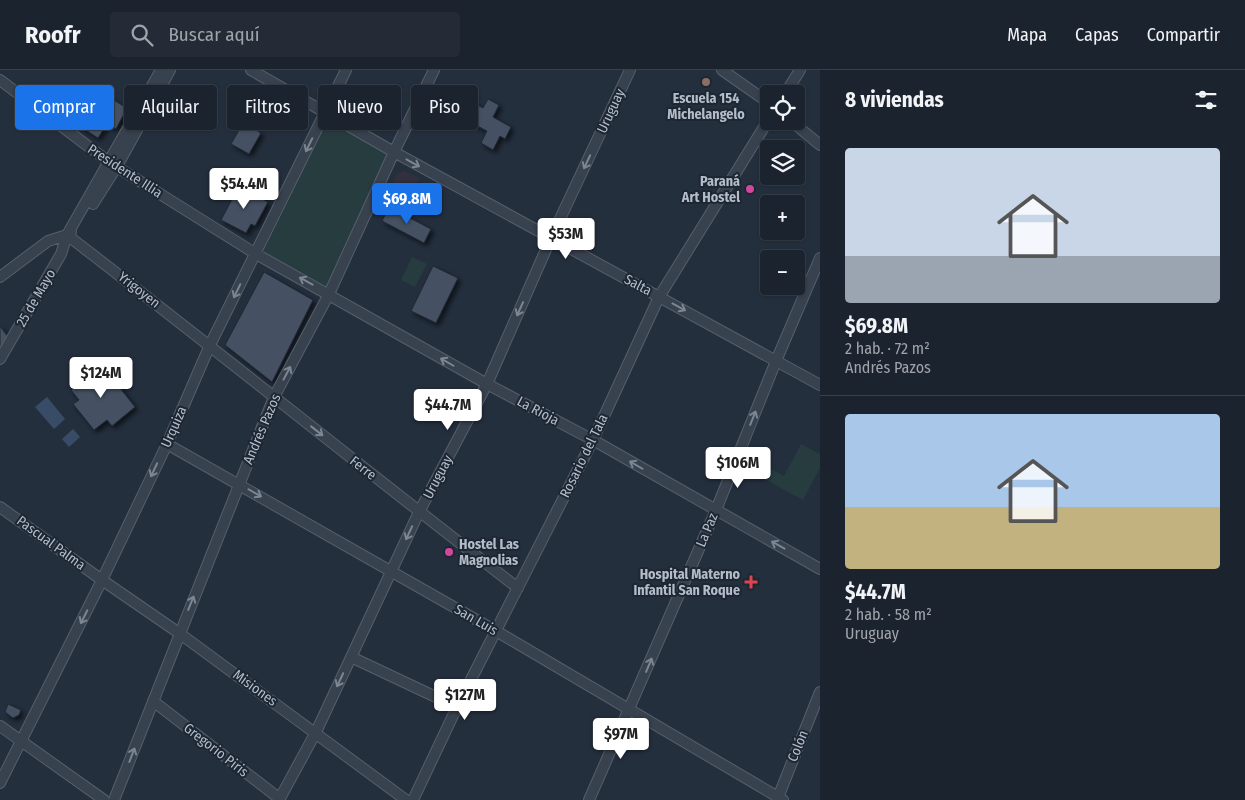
<!DOCTYPE html>
<html lang="es">
<head>
<meta charset="utf-8">
<style>
  body { margin:0; font-family:"Fira Sans Condensed",sans-serif; background:#242b36; color:#f1f3f6; height:100vh; display:flex; flex-direction:column; font-size:19px; white-space:nowrap }
  * { box-sizing:border-box; margin:0 }
  p { font-size:16px; color:#a0a4aa }
  .icon { flex:none; width:28px; height:28px; fill:none; stroke:currentColor; stroke-width:2; stroke-linecap:round; stroke-linejoin:round }
  .map { position:relative; flex:1; overflow:hidden }
  .details { display:flex; flex-direction:column; background:#1b232e; width:425px }
  .details>* { flex:none }
  .hud { position:absolute; left:15px; top:15px; width:475px; height:45px; display:flex; gap:10px }
  .tools { position:absolute; left:760px; top:15px; display:grid; gap:10px }
  .tools a { display:grid; place-items:center; width:45px; height:45px; border-radius:5px; background:#1b232e; box-shadow:0 1px 4px #0004,0 0 0 1px #39404a; font-size:25px }
  .price { position:absolute; translate:-50% -42px; padding:0 11px; border-radius:5px; background:#fff; color:#222; font-size:16px; line-height:32px; filter:drop-shadow(0 1px 2px #0008) }
  .price::after { content:''; position:absolute; left:50%; top:30px; width:15px; height:11px; margin-left:-8px; background:inherit; clip-path:polygon(0 0,100% 0,50% 100%) }
  .price.active { background:#1a73e8; color:#fff }
  ul { padding:0; list-style:none }
  li { display:grid; align-content:center; gap:10px; height:265px; padding:0 25px }
  li+li { border-top:1px solid #39404a }
  li span { display:grid; place-items:center; height:155px; border-radius:5px; color:#555 }
  li>.icon { margin-inline-start:auto }
  span .icon { width:90px; height:90px; fill:#fffc; stroke-width:1 }
  li b { font-size:21px }
  h2 { display:flex; justify-content:space-between; align-items:center; height:60px; padding:0 25px; font-size:21px }
  .pill { padding:0 18px; border-radius:5px; background:#1b232e; box-shadow:0 1px 4px #0004,0 0 0 1px #39404a; font-size:18px; line-height:45px }
  .pill.active { background:#1a73e8; color:#fff }
  header { display:flex; align-items:center; gap:30px; box-sizing:border-box; height:70px; padding:0 25px; background:#1b232e; border-bottom:1px solid #39404a }
  header strong { font-size:24px }
  nav { display:flex; gap:28px; margin-inline-start:auto; font-size:18px }
  .search { width:350px; height:45px; background:#242b36; display:flex; align-items:center; gap:12px; box-sizing:border-box; padding:0 18px; border-radius:5px; color:#a0a4aa; font-size:19px }
  main { display:flex; flex:1; min-height:0 }
  .map>svg:first-child { display:block }
  .medical { fill:#32303f }
  .green { fill:#263c3f }
  .water { fill:#394c67 }
  .building { fill:#455162; stroke:#1f2835; filter:url(#shadow) }
  .lines { fill:none; stroke-linecap:round; stroke-linejoin:round }
  .minor-casing { stroke:#565f6c; stroke-width:12 }
  .minor { stroke:#38414e; stroke-width:10 }
  .oneway { stroke:#7c8592 }
  .education-dot { fill:#8d6e63; stroke:#1d2633; stroke-width:2 }
  .hotel-dot { fill:#d1479c; stroke:#1d2633; stroke-width:2 }
  .health-dot { fill:#e0444e; stroke:#1d2633; stroke-width:2 }
  .labels { text-anchor:middle; dominant-baseline:central; stroke-width:4; stroke-linejoin:round; paint-order:stroke }
  .poi-label { font-size:14px; font-weight:bold; fill:#b4bcc9; stroke:#1d2633; text-anchor:end }
  .street-label { font-size:14px; fill:#b4bcc9; stroke:#1d2633 }
</style>
</head>
<body>
<header>
<strong>Roofr</strong>
<div class="search"><svg class="icon" aria-label="search" viewBox="0 0 24 24"><circle cx="10" cy="10" r="6"/><path d="M15 15l6 6"/></svg>Buscar aquí</div>
<nav><a>Mapa</a><a>Capas</a><a>Compartir</a></nav>
</header>
<main>
<div class="map">
<svg width="820" height="730" viewBox="0 0 820 730">
  <defs>
    <filter id="shadow"><feDropShadow dx="3" dy="3" stdDeviation="2.5" flood-color="#0009"/></filter>
  </defs>
  <rect width="100%" height="100%" fill="#242f3e"/>
  <!-- medical -->
  <path class="medical" d="M404,101L419,108L404,139L385,129L397,103Z"/>
  <!-- green -->
  <path class="green" d="M325,50L388,83L328,218L263,182Z
    M412,187L427,194L415,217L401,210Z
    M801,374L820,384V398L803,430L744,398L750,388L784,406Z"/>
  <!-- water -->
  <path class="water" d="M47,327L65,349L54,359L35,337Z
    M73,359L80,367L69,377L62,369Z"/>
  <!-- building -->
  <path class="building" d="M104,24L127,38L116,59L107,54L98,68L73,52L85,31L95,38Z
    M467,29L483,38L488,29L499,35L493,47L511,57L505,69L500,66L493,80L481,73L487,61L458,46Z
    M243,53L261,63L249,84L231,74Z
    M239,116L268,132L255,156L251,154L246,163L221,150Z
    M389,137L431,159L424,173L382,151Z
    M433,196L458,208L436,253L411,241Z
    M264,202L313,230L272,312L225,275Z
    M0,256L8,267L0,280Z
    M102,295L135,337L112,356L107,350L94,360L73,334L79,330L71,320Z
    M8,634L21,640L19,645L13,648L5,642Z"/>
  <g class="lines">
    <!-- minor casing -->
    <g class="minor-casing">
      <path id="minor" d="M251,0L394,82L820,315
        M722,0L769,33
        M0,10L109,92L256,184L487,314L593,370L820,499
        M785,24L800,0
        M791,51L820,75
        M93,134L117,96L170,0
        M67,165C218,281 367,402 518,518
        M0,207L48,171L67,165L71,162
        M0,289L61,184L67,165L75,151L161,0
        M167,374L496,561L783,730
        M0,437L102,510L179,563L406,730
        M351,587L457,637
        M153,631L280,729
        M0,656L104,730
        M0,713L102,510L167,374L210,275L346,0
        M114,730L274,327L329,224L394,82L434,0
        M279,730L316,662L419,442L487,314L551,168L630,0
        M413,730L457,637L593,370L659,227L769,49
        M589,730L716,440L776,291L820,188
        M777,730L820,622"/>
    </g>
    <!-- minor -->
    <use href="#minor" class="minor"/>
  </g>
  <!-- one-way arrows -->
  <defs><path id="oneway-shaft" d="M-6 0H5M1.5-3L5.5 0L1.5 3" fill="none" stroke-width="1.6" stroke-linecap="round" stroke-linejoin="round" transform="scale(1.25)"/></defs>
  <g class="oneway">
    <use href="#oneway-shaft" transform="translate(309 75) rotate(116)"/>
    <use href="#oneway-shaft" transform="translate(587 92) rotate(115)"/>
    <use href="#oneway-shaft" transform="translate(413 93) rotate(29)"/>
    <use href="#oneway-shaft" transform="translate(306 211) rotate(-151)"/>
    <use href="#oneway-shaft" transform="translate(237 221) rotate(116)"/>
    <use href="#oneway-shaft" transform="translate(679 237) rotate(29)"/>
    <use href="#oneway-shaft" transform="translate(520 239) rotate(114)"/>
    <use href="#oneway-shaft" transform="translate(447 292) rotate(-150)"/>
    <use href="#oneway-shaft" transform="translate(287 303) rotate(-62)"/>
    <use href="#oneway-shaft" transform="translate(753 348) rotate(-68)"/>
    <use href="#oneway-shaft" transform="translate(317 361) rotate(38)"/>
    <use href="#oneway-shaft" transform="translate(636 395) rotate(-150)"/>
    <use href="#oneway-shaft" transform="translate(154 400) rotate(115)"/>
    <use href="#oneway-shaft" transform="translate(255 423) rotate(30)"/>
    <use href="#oneway-shaft" transform="translate(409 463) rotate(115)"/>
    <use href="#oneway-shaft" transform="translate(778 475) rotate(-151)"/>
    <use href="#oneway-shaft" transform="translate(191 533) rotate(-68)"/>
    <use href="#oneway-shaft" transform="translate(84 547) rotate(117)"/>
    <use href="#oneway-shaft" transform="translate(649 595) rotate(-67)"/>
    <use href="#oneway-shaft" transform="translate(340 610) rotate(115)"/>
    <use href="#oneway-shaft" transform="translate(132 685) rotate(-69)"/>
  </g>
  <!-- markers -->
  <circle class="education-dot" cx="706" cy="12" r="5"/>
  <g class="hotel-dot">
    <circle cx="750" cy="119" r="5"/>
    <circle cx="449" cy="482" r="5"/>
  </g>
  <path class="health-dot" d="M748.5 504.5h5v5h5v5h-5v5h-5v-5h-5v-5h5z"/>
  <g class="labels">
    <!-- poi labels -->
    <g class="poi-label">
      <text x="706" y="28" text-anchor="middle">Escuela 154<tspan x="706" dy="16">Michelangelo</tspan></text>
      <text x="740" y="111">Paraná<tspan x="740" dy="16">Art Hostel</tspan></text>
      <text x="459" y="474" text-anchor="start">Hostel Las<tspan x="459" dy="16">Magnolias</tspan></text>
      <text x="740" y="504">Hospital Materno<tspan x="740" dy="16">Infantil San Roque</tspan></text>
    </g>
    <!-- street labels -->
    <g class="street-label">
      <text transform="translate(611 41) rotate(-65)">Uruguay</text>
      <text transform="translate(125 101) rotate(33)">Presidente Illia</text>
      <text transform="translate(638 215) rotate(28)">Salta</text>
      <text transform="translate(139 220) rotate(38)">Yrigoyen</text>
      <text transform="translate(36 228) rotate(-60)">25 de Mayo</text>
      <text transform="translate(538 341) rotate(28)">La Rioja</text>
      <text transform="translate(174 357) rotate(-66)">Urquiza</text>
      <text transform="translate(262 359) rotate(-67)">Andrés Pazos</text>
      <text transform="translate(584 386) rotate(-64)">Rosario del Tala</text>
      <text transform="translate(363 398) rotate(38)">Ferre</text>
      <text transform="translate(438 407) rotate(-62)">Uruguay</text>
      <text transform="translate(707 460) rotate(-67)">La Paz</text>
      <text transform="translate(51 473) rotate(36)">Pascual Palma</text>
      <text transform="translate(476 550) rotate(30)">San Luis</text>
      <text transform="translate(255 618) rotate(36)">Misiones</text>
      <text transform="translate(798 676) rotate(-68)">Colón</text>
      <text transform="translate(216 680) rotate(38)">Gregorio Piris</text>
    </g>
  </g>
</svg>
<div class="tools">
<a><svg class="icon" aria-label="locate" viewBox="0 0 24 24"><circle cx="12" cy="12" r="6"/><path d="M12 2v4M12 18v4M2 12h4M18 12h4"/></svg></a>
<a><svg class="icon" aria-label="layers" viewBox="0 0 24 24"><path d="M12 4l9 5-9 5-9-5zM3 14l9 5 9-5"/></svg></a>
<a>+</a>
<a>−</a>
</div>
<b class="price" style="left:244px;top:140px">$54.4M</b>
<b class="price active" style="left:407px;top:155px">$69.8M</b>
<b class="price" style="left:566px;top:190px">$53M</b>
<b class="price" style="left:101px;top:329px">$124M</b>
<b class="price" style="left:448px;top:361px">$44.7M</b>
<b class="price" style="left:738px;top:419px">$106M</b>
<b class="price" style="left:465px;top:651px">$127M</b>
<b class="price" style="left:621px;top:690px">$97M</b>
<div class="hud">
<a class="pill active">Comprar</a>
<a class="pill">Alquilar</a>
<a class="pill">Filtros</a>
<a class="pill">Nuevo</a>
<a class="pill">Piso</a>
</div>
</div>
<section class="details">
<h2>8 viviendas<svg class="icon" aria-label="filters" viewBox="0 0 24 24"><path d="M4 7h16M4 17h16"/><circle cx="9" cy="7" r="2"/><circle cx="15" cy="17" r="2"/></svg></h2>
<ul>
<li><span style="background:linear-gradient(#c9d6e8 70%,#9aa5b1 0)"><svg class="icon" aria-label="home" viewBox="0 0 24 24"><path d="M3 11l9-7 9 7M6 9v11h12V9"/></svg></span><div><b>$69.8M</b><p>2 hab. · 72 m²</p><p>Andrés Pazos</p></div></li>
<li><span style="background:linear-gradient(#a9c7e8 60%,#c2b280 0)"><svg class="icon" aria-label="home" viewBox="0 0 24 24"><path d="M3 11l9-7 9 7M6 9v11h12V9"/></svg></span><div><b>$44.7M</b><p>2 hab. · 58 m²</p><p>Uruguay</p></div></li>
</ul>
</section>
</main>
</body>
</html>
